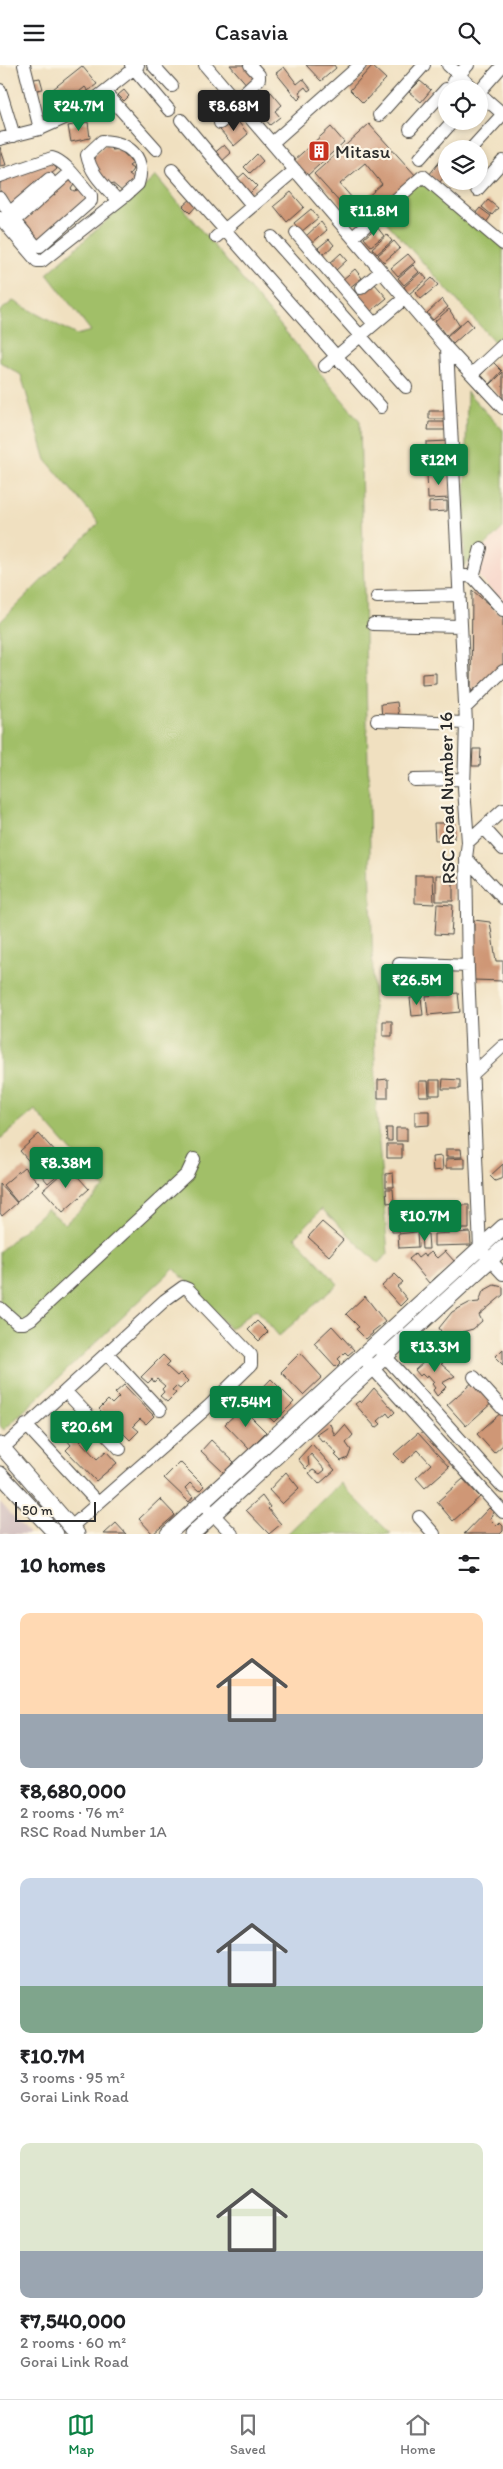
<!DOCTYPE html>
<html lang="en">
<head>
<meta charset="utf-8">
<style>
  body { margin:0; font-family:Itim,sans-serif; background:#f2f2f2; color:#202124; height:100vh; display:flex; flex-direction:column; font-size:19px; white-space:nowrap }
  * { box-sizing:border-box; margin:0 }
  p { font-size:16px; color:#757577 }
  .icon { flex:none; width:28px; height:28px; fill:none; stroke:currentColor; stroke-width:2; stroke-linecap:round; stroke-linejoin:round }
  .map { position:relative; height:1469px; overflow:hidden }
  .panel { display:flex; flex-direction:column; background:#fff; flex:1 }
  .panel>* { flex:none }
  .controls { position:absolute; left:438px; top:15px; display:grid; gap:10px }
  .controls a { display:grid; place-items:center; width:50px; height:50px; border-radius:50%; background:#fff; box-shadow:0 2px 8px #0003; font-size:25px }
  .scale { position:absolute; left:15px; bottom:12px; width:81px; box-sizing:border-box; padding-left:5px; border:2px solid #2b2b2b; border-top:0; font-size:14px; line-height:18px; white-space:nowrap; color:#2b2b2b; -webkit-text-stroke:4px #fcf5e5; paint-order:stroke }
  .price { position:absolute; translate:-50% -42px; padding:0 11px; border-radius:5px; background:#0b8043; color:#fff; font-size:16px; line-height:32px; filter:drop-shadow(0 1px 2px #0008) }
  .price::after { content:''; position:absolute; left:50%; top:30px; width:15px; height:11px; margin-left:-8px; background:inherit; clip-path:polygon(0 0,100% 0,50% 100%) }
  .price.active { background:#222; color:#fff }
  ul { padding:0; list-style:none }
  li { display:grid; align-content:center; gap:10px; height:265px; padding:0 20px }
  li span { display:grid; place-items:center; height:155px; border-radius:10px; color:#555 }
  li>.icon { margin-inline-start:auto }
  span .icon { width:90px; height:90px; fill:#fffc; stroke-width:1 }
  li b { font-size:21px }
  h2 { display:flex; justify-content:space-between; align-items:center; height:60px; padding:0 20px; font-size:21px }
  header { display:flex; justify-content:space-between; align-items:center; height:65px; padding:0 20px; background:#fff; font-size:22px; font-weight:600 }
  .menu { display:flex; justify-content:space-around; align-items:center; height:70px; border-top:1px solid #e0e0e0; background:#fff; font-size:14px; color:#757577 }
  .menu a { display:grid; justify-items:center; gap:2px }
  .menu .active { color:#0b8043 }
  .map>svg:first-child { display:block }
  .built { fill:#f7d1c6 }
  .industrial { fill:#d2bfbf }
  .green { fill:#a1bf67; stroke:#667549 }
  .building { fill:#cf9776; fill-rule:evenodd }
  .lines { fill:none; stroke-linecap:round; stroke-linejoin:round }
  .minor-casing { stroke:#494641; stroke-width:14 }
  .major-casing { stroke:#494641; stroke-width:17 }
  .minor { stroke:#fff; stroke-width:12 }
  .major { stroke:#fff; stroke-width:15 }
  .labels { text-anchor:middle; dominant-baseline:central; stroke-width:4.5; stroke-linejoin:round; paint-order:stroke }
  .poi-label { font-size:19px; fill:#2b2b2b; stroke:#fcf5e5; text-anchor:start }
  .street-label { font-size:19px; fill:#2b2b2b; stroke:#fcf5e5 }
</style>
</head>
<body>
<header><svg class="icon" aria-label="menu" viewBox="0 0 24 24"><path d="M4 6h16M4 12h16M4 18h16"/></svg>Casavia<svg class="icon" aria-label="search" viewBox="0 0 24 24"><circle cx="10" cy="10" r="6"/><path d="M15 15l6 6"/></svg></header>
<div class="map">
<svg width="503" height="1469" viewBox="0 0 503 1469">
  <rect width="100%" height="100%" fill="#fcf5e5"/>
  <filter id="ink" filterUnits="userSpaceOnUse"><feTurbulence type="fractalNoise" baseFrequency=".02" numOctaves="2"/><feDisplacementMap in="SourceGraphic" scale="10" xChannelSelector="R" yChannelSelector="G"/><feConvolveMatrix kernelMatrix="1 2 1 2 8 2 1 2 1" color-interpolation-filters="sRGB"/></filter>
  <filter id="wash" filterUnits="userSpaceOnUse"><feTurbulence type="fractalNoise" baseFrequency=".0096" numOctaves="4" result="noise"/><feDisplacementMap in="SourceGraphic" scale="20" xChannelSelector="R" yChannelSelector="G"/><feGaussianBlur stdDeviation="1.12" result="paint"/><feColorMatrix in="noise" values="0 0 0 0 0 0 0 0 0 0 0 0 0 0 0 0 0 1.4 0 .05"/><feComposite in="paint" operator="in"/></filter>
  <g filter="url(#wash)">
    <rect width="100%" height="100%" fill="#f0e0c0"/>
    <!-- built -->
    <path class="built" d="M503,464V537L469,501Z"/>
    <!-- industrial -->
    <path class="industrial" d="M0,1437L29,1469H0Z"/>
    <!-- green -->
    <path class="green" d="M156,111L360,356L376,1042L388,1189L378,1198L322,1144L295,1172L338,1219L279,1271L256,1244L230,1264L174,1203L4,1365L0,1361V1186L47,1144L65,1159L104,1123L35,1045L0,1074V557L99,458L46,395L21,310L0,297V246L13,236L76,270L91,266L47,209Z
      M423,111L503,179V280L500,283L379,149Z
      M467,327L503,365V463L464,501Z
      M340,1418L391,1469H287Z"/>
    <g id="blocks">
      <!-- building -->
      <path class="building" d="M230,0H245L257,14L248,21Z
        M306,0H334L336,3L321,16Z
        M82,1L97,19L88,26L85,22L72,33L75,36L68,42L53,24Z
        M372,1L386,14L363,38L350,25Z
        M284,2L297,19L303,14L311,24L308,26L305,22L299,27L302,31L298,35L276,8Z
        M40,13L43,24L31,26L29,15Z
        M420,16L431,25L421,37L409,27Z
        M124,25L129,31L124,36L118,30Z
        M258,26L264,33L271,27L282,40L275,46L280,52L270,60L249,34Z
        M218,33L226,43L211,54L204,44Z
        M235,53L248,69L234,81L220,65Z
        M88,57L90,73L71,77L68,61Z
        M369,59L417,112L362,162L314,109ZM365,98L382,119L358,140L340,119Z
        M331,62L344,77L307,111L293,96Z
        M106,79L112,85L120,84L133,98L129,101L133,104L129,110L136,115L123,127L112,118L107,122L91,93Z
        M224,80L231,88L220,98L212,90Z
        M0,82L6,100L0,101Z
        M257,89L263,96L250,108L244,102Z
        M441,95L446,99V110L439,118L429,110Z
        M51,96L57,104L13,141L0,127V114Z
        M244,108L257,121L248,130L234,117Z
        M69,111L75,118L71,124L74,126L81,124L88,132L37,178L20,160L60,117Z
        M291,127L304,142L287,157L274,141Z
        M192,133L199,138L190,148L183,141Z
        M488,135L498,143L492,150L482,142Z
        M480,143L491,151L485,159L474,150Z
        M311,144L318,153L301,167L294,158Z
        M321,157L327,165L311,179L305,172Z
        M377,162L384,171L371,181L364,173Z
        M387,170L392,176L377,189L372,183Z
        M329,174L334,180L324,189L318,183Z
        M394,176L400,183L384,197L378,190Z
        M341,188L347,195L335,206L329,199Z
        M408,189L415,197L398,211L391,203Z
        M413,200L419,207L404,220L398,213Z
        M355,204L362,213L349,223L342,215Z
        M421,207L427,214L409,229L404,222Z
        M432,213L438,220L421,234L416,228Z
        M374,218L387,233L370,247L357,232Z
        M442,234L448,242L433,255L427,248Z
        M449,244L459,260L446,271L435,256Z
        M467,254L473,261L453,279L447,272Z
        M493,297L502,306L490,319L481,310Z
        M503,307V335L490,320Z
        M429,346H446V354H429Z
        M429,357H448V365H428Z
        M448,376L449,385L426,386V377Z
        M429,393H449L450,404H429Z
        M450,407L451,433L428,434L427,408Z
        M447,436V446L429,447V437Z
        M472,525L503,552V599L471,627Z
        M436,608V619L422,620V609Z
        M397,637L399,652L382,654L381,639Z
        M473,684H481L480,701H472Z
        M434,758H454V774L435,775Z
        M415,810H433L434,839L415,838Z
        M436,810H453V836H436Z
        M437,839L453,840L451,870L435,869Z
        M474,855L490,857L496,896H503V916L473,915Z
        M429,905L430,922L411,924L410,907Z
        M458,928L460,947L428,950L426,931Z
        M421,932L423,950L412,951L410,933Z
        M383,956H392V971H383Z
        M388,1014V1033H378V1015Z
        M443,1014L460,1015V1024H442Z
        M430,1015H440V1030H430Z
        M419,1016H428L429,1031H419Z
        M415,1046H429V1060L415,1061Z
        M386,1063H392V1076H387Z
        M396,1063H407V1076H396Z
        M39,1069L68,1101L48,1118L20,1086Z
        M387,1079H402V1093H387Z
        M446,1084H461L462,1092H446Z
        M442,1091L443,1105L433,1106L432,1092Z
        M465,1093V1103H446V1094Z
        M503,1099V1113L495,1116L490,1111Z
        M24,1102L39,1118L17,1137L3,1120Z
        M69,1102L89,1124L63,1147L43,1125Z
        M393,1108L394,1122H386V1109Z
        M0,1119L17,1138L2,1151L0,1148Z
        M386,1124H393L394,1137L387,1138Z
        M411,1139L412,1166L392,1167L391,1140Z
        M449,1140H469V1164H449Z
        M322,1157L343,1175L329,1191L308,1172Z
        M417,1167L418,1182L399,1183L398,1169Z
        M470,1167L471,1180L434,1181V1169Z
        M421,1169H428L429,1184H422Z
        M445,1186L455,1197L429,1218L409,1194L415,1189L418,1193L423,1189L425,1192L431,1187L437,1193Z
        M395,1209L403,1217L397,1222L407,1234L400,1241L382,1221Z
        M494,1220L503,1222V1230L479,1250L482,1256L473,1264L462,1267L454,1274L453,1284L446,1283V1286L442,1287L433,1285L436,1273L440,1272L442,1268L439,1263L452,1247L469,1238L479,1237L483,1226Z
        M365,1231L385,1257L372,1267L373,1268L366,1274L356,1264L359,1262L346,1249Z
        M257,1256L268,1267L259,1276L248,1265Z
        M332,1261L354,1285L348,1290L345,1287L338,1294L341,1297L336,1302L314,1278Z
        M503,1284V1300L495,1292Z
        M300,1288L322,1312L303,1330L281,1307Z
        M434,1288L443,1298L441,1299L455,1311L442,1318L446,1322L437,1331L433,1325L435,1323L432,1319L434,1317L428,1310L425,1312L422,1309L420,1311L415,1305Z
        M163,1290L170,1297L166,1301L177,1311L180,1308L188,1316L180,1324L176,1321L172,1325L176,1328L167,1337L160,1331L164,1327L162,1324L165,1321L157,1314L154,1317L152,1314L148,1318L141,1312Z
        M271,1314L294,1337L274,1357L251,1335Z
        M475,1315L494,1336L466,1361L447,1340Z
        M124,1320L154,1351L146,1359L140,1354L133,1361L139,1366L130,1375L99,1344L108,1335L112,1339L119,1332L115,1328Z
        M374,1323L395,1347L390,1352L387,1348L378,1356L381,1359L376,1363L355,1339L359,1336L361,1338Z
        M242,1343L266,1367L249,1384L225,1359Z
        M503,1346V1380L494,1388L477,1369Z
        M80,1356L90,1366L80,1376L97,1394L106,1386L117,1398L96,1416L66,1385L71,1380L63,1370Z
        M330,1359L335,1371L345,1360L353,1370L346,1378L351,1385L348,1393L341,1396L335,1390L337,1389L324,1375L322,1376L316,1369Z
        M418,1368L449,1402L425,1423L416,1413L431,1399L418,1385L403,1398L394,1389Z
        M211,1375L234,1397L224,1408L201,1386Z
        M312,1379L335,1405L319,1419L309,1408L313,1405L320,1409L325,1405L311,1389L308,1393L309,1401L306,1404L298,1394Z
        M180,1397L204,1421L199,1426L190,1418L185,1423L193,1432L189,1437L164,1413Z
        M286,1407L299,1423L282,1439L269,1425Z
        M463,1414L480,1432L453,1456L437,1437Z
        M262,1431L270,1442L268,1444L281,1459L269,1469L246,1445Z
        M160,1434L175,1450L153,1469L139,1454Z
        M489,1443L493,1447L490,1454L497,1461L500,1458L503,1461V1466L500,1469H464Z
        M116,1458L126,1469H104Z"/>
    </g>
  </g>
  <g filter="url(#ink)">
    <use href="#blocks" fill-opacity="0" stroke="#494641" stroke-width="1"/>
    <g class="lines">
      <!-- minor casing -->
      <g class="minor-casing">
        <path id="minor" d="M24,0L40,64
          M131,0L169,45
          M153,0L172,21
          M205,0L447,283L503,343
          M448,0L474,24
          M453,16L468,0
          M0,25L14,71
          M105,27L156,84
          M479,27L503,0
          M479,28L503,49
          M236,35L259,14V10L250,0
          M379,50L424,0
          M181,55L252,140
          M220,58L240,41
          M410,64L446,24
          M0,74L40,64L80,46L138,0
          M272,78L360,0
          M471,84L503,49
          M420,93L453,56
          M172,105L381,342
          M0,111L52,93C67,97 80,119 91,130V136L40,181L35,180L12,152L0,133
          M477,125L503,96
          M9,148L49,114
          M0,153L37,196H42L126,130L138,119C147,91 128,77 102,76L87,90C91,110 105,121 118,136
          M15,156L70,107
          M296,168L374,259
          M216,172L295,105
          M272,172L406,322
          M353,172L423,111L503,179
          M361,223L381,206
          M447,283L466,658L464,724L468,777L466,793L468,906L480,1184L503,1209
          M325,301L405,233
          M472,309L503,280
          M459,510L473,512L503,545
          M473,512L481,483
          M377,532L460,530
          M373,559L461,561
          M465,643L503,606
          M377,655L466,658
          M414,715L464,714
          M484,763L503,784
          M468,777L503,745
          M466,793L503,833
          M399,898L468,901
          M474,1008L503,981
          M0,1243L17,1258H24L31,1254L187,1109L194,1094
          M375,1280L503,1422
          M107,1288L160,1345
          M367,1297L503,1447
          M474,1312L503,1344
          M65,1326L120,1384
          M26,1360L98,1438
          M3,1383L165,1235L183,1222L188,1224L251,1290V1300L209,1341L71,1462
          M203,1439L232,1469
          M419,1452L434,1469"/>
      </g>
      <!-- major casing -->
      <g class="major-casing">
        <path id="major" d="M0,1380L77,1469
          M0,1409L56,1469
          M168,1469L503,1162
          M192,1469L503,1183"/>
      </g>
      <!-- minor -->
      <use href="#minor" class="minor"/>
      <!-- major -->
      <use href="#major" class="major"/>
    </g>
  </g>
  <!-- icons -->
  <defs>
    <g id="building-square" transform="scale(1.125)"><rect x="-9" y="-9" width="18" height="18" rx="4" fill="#c8321e" stroke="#fcf5e5"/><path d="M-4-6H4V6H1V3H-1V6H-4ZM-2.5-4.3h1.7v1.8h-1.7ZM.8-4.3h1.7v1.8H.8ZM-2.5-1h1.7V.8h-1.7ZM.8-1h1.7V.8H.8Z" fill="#fff"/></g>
  </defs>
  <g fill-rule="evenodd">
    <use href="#building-square" x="319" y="86"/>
  </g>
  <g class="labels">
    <!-- poi labels -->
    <g class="poi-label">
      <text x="335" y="86">Mitasu</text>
    </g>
    <!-- street labels -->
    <g class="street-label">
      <text transform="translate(447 733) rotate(-91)">RSC Road Number 16</text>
    </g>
  </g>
</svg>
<div class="controls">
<a><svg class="icon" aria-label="locate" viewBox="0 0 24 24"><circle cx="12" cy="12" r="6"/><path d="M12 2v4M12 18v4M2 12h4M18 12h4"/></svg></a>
<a><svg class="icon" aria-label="layers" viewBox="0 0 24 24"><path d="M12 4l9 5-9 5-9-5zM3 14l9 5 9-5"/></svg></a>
</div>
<div class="scale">50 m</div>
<b class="price" style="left:79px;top:67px">₹24.7M</b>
<b class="price active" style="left:234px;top:67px">₹8.68M</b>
<b class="price" style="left:374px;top:172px">₹11.8M</b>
<b class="price" style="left:439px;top:421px">₹12M</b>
<b class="price" style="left:417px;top:941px">₹26.5M</b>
<b class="price" style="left:66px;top:1124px">₹8.38M</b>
<b class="price" style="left:425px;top:1177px">₹10.7M</b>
<b class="price" style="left:435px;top:1308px">₹13.3M</b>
<b class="price" style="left:246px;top:1363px">₹7.54M</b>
<b class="price" style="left:87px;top:1388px">₹20.6M</b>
</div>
<section class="panel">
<h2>10 homes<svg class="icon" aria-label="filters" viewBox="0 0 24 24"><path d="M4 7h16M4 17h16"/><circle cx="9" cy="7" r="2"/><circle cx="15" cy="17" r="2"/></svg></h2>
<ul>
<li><span style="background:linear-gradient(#ffd9b3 65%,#9aa5b1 0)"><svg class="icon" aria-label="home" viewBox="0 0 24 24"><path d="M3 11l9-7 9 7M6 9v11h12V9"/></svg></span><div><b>₹8,680,000</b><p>2 rooms · 76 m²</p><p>RSC Road Number 1A</p></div></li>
<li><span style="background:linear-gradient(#c9d6e8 70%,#7fa58c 0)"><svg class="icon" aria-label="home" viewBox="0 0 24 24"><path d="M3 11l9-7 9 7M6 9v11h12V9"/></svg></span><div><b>₹10.7M</b><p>3 rooms · 95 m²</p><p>Gorai Link Road</p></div></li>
<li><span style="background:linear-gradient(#dfe7d0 70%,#9aa5b1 0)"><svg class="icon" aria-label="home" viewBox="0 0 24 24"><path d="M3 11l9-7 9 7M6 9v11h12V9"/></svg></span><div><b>₹7,540,000</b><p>2 rooms · 60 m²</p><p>Gorai Link Road</p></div></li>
</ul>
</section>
<nav class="menu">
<a class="active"><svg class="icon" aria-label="map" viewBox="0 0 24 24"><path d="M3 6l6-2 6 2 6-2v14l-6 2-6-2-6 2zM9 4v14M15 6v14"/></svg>Map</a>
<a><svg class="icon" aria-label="saved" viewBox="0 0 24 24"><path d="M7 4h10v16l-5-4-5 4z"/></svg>Saved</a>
<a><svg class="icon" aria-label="home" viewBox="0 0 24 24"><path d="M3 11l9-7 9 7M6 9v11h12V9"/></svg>Home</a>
</nav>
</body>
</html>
